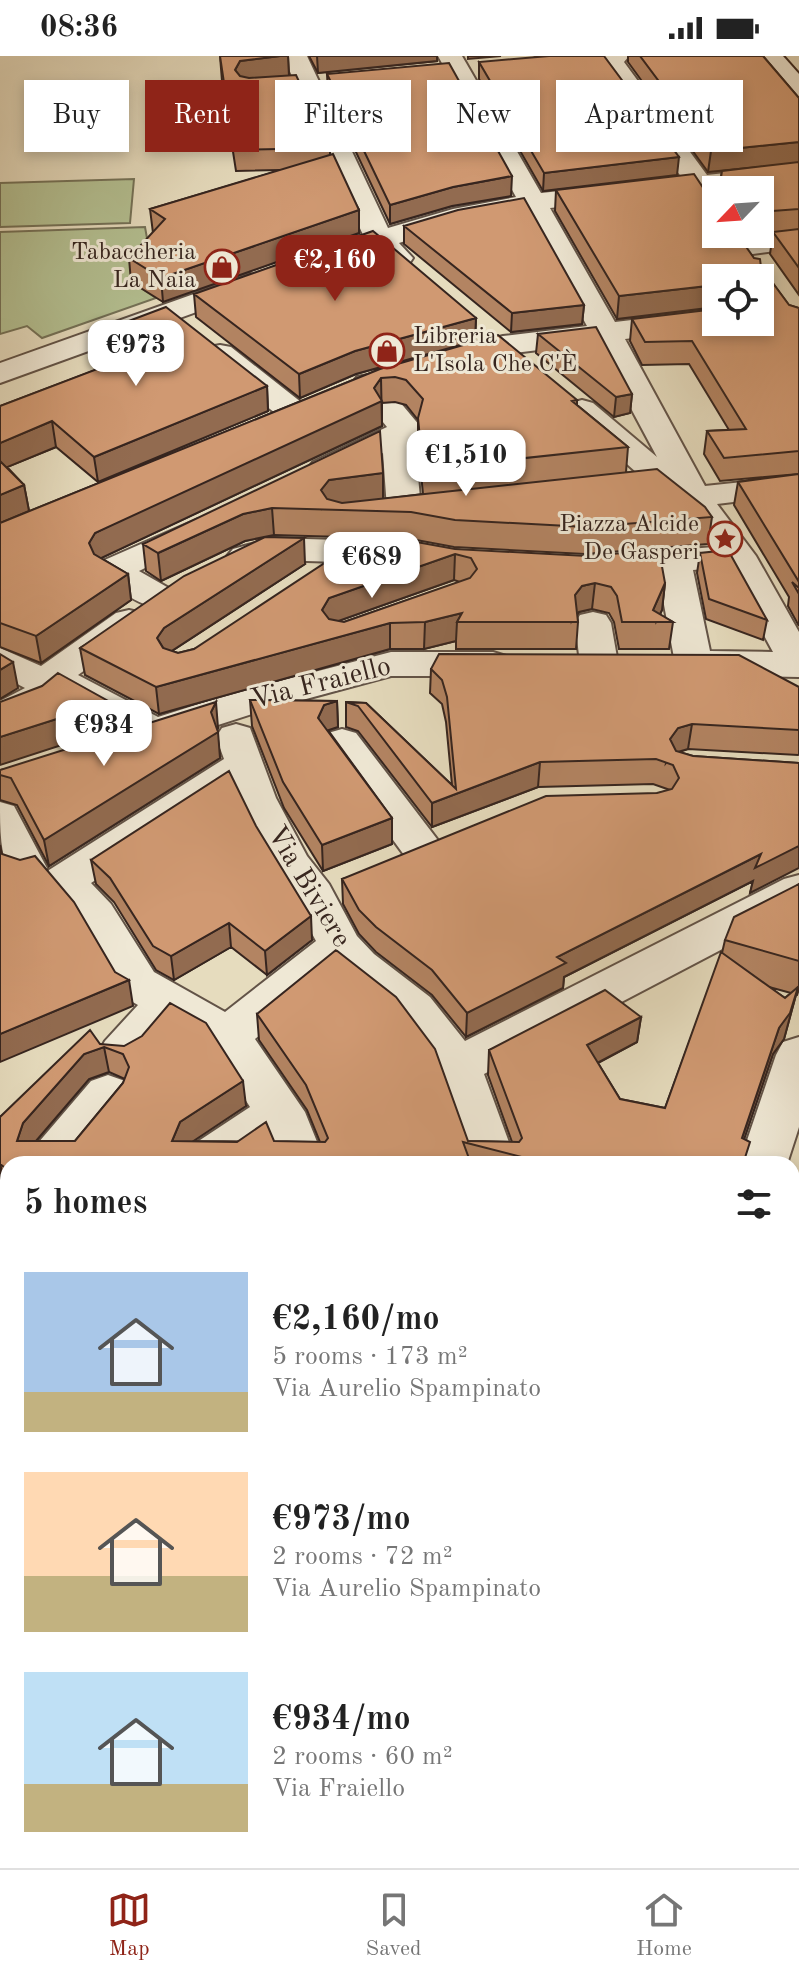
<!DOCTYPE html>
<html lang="en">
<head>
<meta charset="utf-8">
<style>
  body { margin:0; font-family:"Old Standard TT",serif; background:#f2f2f2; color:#222; height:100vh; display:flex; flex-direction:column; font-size:30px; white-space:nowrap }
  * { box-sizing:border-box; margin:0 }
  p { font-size:26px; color:#767676 }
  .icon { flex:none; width:44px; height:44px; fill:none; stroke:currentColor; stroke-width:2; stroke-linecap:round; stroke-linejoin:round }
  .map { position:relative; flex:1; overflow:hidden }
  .side { position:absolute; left:0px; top:1100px; width:800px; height:712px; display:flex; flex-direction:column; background:#fff; border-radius:24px 24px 0 0; box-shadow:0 4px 12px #0003 }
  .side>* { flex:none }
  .top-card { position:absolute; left:24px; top:24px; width:752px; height:72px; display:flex; gap:16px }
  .needle { width:52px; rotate:245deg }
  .controls { position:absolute; left:702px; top:120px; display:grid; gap:16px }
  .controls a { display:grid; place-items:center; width:72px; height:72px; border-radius:0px; background:#fff; box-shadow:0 4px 12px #0003; font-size:40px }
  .price { position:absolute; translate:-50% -68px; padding:0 18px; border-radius:16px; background:#fff; color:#222; font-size:26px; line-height:52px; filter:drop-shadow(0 2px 4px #0008) }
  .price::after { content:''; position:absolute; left:50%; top:48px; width:24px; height:18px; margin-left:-12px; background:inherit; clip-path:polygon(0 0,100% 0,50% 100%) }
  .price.active { background:#8f2418; color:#fff }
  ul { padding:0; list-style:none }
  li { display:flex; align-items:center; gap:24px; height:200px; padding:0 24px }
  li span { display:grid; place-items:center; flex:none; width:224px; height:160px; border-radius:0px; color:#555 }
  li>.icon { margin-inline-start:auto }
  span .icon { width:96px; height:96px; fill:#fffc; stroke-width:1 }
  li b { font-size:34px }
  h2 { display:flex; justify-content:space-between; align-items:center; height:96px; padding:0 24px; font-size:34px }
  .pill { padding:0 28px; border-radius:0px; background:#fff; box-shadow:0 4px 12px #0003; font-size:28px; line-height:72px }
  .pill.active { background:#8f2418; color:#fff }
  .status { display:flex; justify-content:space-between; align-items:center; height:56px; padding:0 40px; background:#fff; direction:ltr }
  .status svg { height:22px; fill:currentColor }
  .tab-bar { display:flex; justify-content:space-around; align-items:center; height:112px; border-top:2px solid #e0e0e0; background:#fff; font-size:22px; color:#767676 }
  .tab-bar a { display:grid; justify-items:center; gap:4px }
  .tab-bar .active { color:#8f2418 }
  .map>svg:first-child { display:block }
  .green { fill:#b4c092; stroke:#757258; stroke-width:2 }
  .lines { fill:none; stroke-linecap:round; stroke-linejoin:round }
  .street-casing { stroke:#625347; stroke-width:4 }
  .secondary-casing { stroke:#36251f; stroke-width:4 }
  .street { fill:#efe8d5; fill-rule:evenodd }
  .secondary { fill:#efe8d5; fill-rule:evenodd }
  .wall { fill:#b38462; stroke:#36251f; stroke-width:2; fill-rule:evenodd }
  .shaded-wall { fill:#926b50; stroke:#36251f; stroke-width:2 }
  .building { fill:#d09972; stroke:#36251f; stroke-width:2; fill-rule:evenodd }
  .labels { text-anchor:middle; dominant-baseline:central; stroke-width:6; stroke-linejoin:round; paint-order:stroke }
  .far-poi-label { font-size:24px; fill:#36251f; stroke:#efe8d5; text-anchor:end }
  .street-label { font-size:28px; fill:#36251f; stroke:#efe8d5 }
</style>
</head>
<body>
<div class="status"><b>08:36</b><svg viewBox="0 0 49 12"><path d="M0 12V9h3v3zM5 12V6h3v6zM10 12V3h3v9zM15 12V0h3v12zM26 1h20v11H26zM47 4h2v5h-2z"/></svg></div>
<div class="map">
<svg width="799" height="1812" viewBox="0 0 799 1812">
  <rect width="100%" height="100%" fill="#e6dcbe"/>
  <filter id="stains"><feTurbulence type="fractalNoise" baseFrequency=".0025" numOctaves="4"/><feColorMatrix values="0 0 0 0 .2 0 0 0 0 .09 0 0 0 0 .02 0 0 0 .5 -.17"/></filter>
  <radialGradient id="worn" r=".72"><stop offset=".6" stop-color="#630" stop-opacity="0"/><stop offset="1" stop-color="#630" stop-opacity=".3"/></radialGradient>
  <!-- green -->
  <path class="green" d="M134,123L130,167L0,171V127Z
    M145,171L150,199L132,226L156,242L42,282L27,270L0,278V176Z"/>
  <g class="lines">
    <!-- street casing -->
    <g class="street-casing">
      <path id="street" d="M283,0H307L388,172L453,153L516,141L438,0H462L541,137L682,122L601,9L544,14L535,12L532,7L535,2L543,0H629L624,6L707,119L799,109V125L716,134L714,155L704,153L693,137L550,152L615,266L716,254V266H729L716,272L625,283L705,430L799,420V438L717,448L756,500L799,576V621L694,619L681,615L675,607L658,517L603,522L590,519L585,511L590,503L603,500L714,491L682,448L654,432L566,354L571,347L582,344L593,347L657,401L596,287L505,298L452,312L441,310L437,303L441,296L503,280L587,270L524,156L458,168L399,187L413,202L409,208C392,212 386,205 374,194L326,209L316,206L312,200L316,194L363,179ZM727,511L773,596L710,595L693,514Z
        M799,176V192L745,199L735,196L731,190L735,184Z
        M250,218L260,221L265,227L260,233L0,327V307Z
        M220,289L231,291L306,350L311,357L306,364L295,367L284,364L209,305L205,298L209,291Z
        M368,319L379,321L420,370L415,387L421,453L416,460L404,463L392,460L387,453L383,397L337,420L325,423L313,420L308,413L313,406L387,371L352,328L357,321Z
        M198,463L210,466L215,473L210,480L139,515L174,535L179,543L174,551C147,558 123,535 100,522L95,514L100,506Z
        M274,482L403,486L415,490L421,497L415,504L403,508L274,504L245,511L233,507L227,500L233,493Z
        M129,554L142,557L147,565L142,573L78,619L158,661L230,638L391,596H493L506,600L512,608L506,616L493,620H391L258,656L156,689L142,685L62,640L46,653L0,673V645L25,632L0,619V592L41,610L116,557Z
        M593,556L606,559L611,567L618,607L612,615L599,619L586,615L580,607L575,567L580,559Z
        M236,668L250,672L276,742L307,800L329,828L357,880L374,898L430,941L465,985L784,823L799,819V853L484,1018L517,1108H469L437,1017L398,965L337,916L255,983L305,1056L326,1108H278L270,1087L240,1108H178L185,1094L250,1051L212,991L173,969C152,993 140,1022 105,1011L98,998L105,985L138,949L122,940L81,870L43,825L49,814L224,703L216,681L222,672ZM233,734C251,789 290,834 316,885L225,956L154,916L111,848L91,827Z
        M342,673L356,677L437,783L443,793L437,803L422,808L407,803L328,695L322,686L328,677Z
        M0,746L14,750L47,812L41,823L26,827L11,823C0,798 0,774 0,746Z
        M799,981V1071L787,1108H739L776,999L783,986Z
        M108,1019L125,1025L131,1038L125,1051L78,1108H25L32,1094L91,1025Z
        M792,1194L799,1195V1239L792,1238Z
        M8,1283V1329L0,1332V1284Z
        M247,1804H311V1812H247Z"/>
    </g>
    <!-- secondary casing -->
    <g class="secondary-casing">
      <path id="secondary" d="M758,0H783L799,18V42L790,39Z"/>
    </g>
    <!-- street -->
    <use href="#street" class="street"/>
    <!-- secondary -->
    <use href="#secondary" class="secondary"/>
  </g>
  <!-- wall -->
  <path class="wall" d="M220,0H288L289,19L330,92V99L359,154V177L163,246L131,226L129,202L153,177L150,153L281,114L236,115L222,25Z
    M309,0H437V5L318,17Z
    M628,0H763L799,42V239L770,198L773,176H779L760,177V134H719L722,115L764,110L708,116L628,6Z
    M479,6L677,119L543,135L479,23Z
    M327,18L511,140L452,150L390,168L328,37Z
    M704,133L716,178L761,211L789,249L799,252V418L720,425L704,398L707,375L729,374L689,308L642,309L630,285L632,263L760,266L716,222V251L617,263L555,155L556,134Z
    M404,170L584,249L582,268L511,276L404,188Z
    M194,238L476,262L475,285L356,318L300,342L196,261Z
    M110,272L267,330L268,355L98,426L56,391L7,411L24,429L29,455L0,467V350L122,304L113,297Z
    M538,278L632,338L630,357L614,361L536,297Z
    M380,313L577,344V349L628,391L626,416L712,461L708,488L585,498L454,491L411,483L274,479L266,481L305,508L172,595L178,597L194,593L455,493L665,527L662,554L660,559L673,566L669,593H619L614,566L609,557L592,553L579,556L577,559L578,566L576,593H456V585L424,593H390L159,658L85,619L80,592L264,481L245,485L161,525L146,515L143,488L383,417V443L423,438L418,387V364L406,349L395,346L382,347V370L101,502L128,518L131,544L41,607L0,591V467ZM454,524L460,526L344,566L338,565Z
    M799,418V570L788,550L789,541L734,449L738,426Z
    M700,497L767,564L763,584L706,563L697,517Z
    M431,613L799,631V698L798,699L688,693L679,696L693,700L799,707L750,837L753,825L564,921L563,932L466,981L432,939L376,896L359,878L343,848L342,823L670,734L653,728L538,731L432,771L358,675L346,671V646L366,647L452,729L446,666L442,648L430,637Z
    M250,644L337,645L338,671L328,674L392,762V788L323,815L284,752L252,670Z
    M218,672L217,674L220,702L49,810L17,749L0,744V714Z
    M91,804L312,884L267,919L231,891L174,924L156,914L114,846L96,828Z
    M799,828V933L797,939H796L784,983L773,998L744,1083L745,1108H324L8,1274L3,1238L4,1213L0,1215V1163L3,1161L4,1135L0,1137V1061L100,988L246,1050L192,1085L320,1086L307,1054L259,984L257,958L468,1085L512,1086L488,1019L489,994L641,961L637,986L598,1007L620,1043L665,1052L722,897L725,884ZM769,931L791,937L785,942ZM109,1016L125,1023L123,1027L75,1085H36L89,1023Z
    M799,1555V1612L792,1609V1578Z
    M619,1804H786L787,1812H620Z"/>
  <!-- shaded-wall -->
  <path class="shaded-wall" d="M280,0H288L289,20L242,25L235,14L240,5Z
    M317,0H437V5L318,17Z
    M468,0H501L468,3Z
    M799,86V107L708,116L711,95Z
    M679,101L677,119L543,135L544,117Z
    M512,120L511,140L452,150L390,168V149L453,131Z
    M359,154V177L163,246L161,222Z
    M716,229V251L617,263L619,240Z
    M584,249L582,268L511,276L512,257Z
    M476,262L475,285L356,318L300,342L299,318L355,295Z
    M381,322L382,370L99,503L92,512L89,487L95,477L374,332Z
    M267,330L268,355L98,426L94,401Z
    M632,338L630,357L614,361L616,341Z
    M52,365L56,391L0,414V387Z
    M383,417V443L322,453L321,434L329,424Z
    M24,429L29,455L0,467V439Z
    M272,452L274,479L245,485L161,525L158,497L243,458Z
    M304,482L305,508L167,598L157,582L164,572Z
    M455,498L454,524L330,568L322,554L329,542Z
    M128,518L131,544L41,607L36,580Z
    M595,527L592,553L579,556L572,565L575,539L582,530Z
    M665,527L662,554L656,566L653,554Z
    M462,557L457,566L456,585L424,593L425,566Z
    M390,567V593L159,658L156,631Z
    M13,606L18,632L0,643V614Z
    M337,645L338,671L326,675L318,662L324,649Z
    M110,646L114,672L0,709V681Z
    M216,646L218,672L216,677L218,676L220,702L49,810L44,784L211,656Z
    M692,668L688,693L674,697L666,707L670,683L678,672Z
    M540,706L538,731L432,771V747Z
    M392,762V788L323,815L322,789Z
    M799,790V812L750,837L753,825L564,921L563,932L466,981L467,957L557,901L761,798Z
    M311,860L312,884L267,919L265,895Z
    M229,867L231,891L174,924L171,900Z
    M129,924L133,950L0,1006V978Z
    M798,931L784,983L773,998L736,1107L742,1082L779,972Z
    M641,961L637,986L584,1014L587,989Z
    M104,991L109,1016L89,1023L30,1092L17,1085L23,1067L84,998Z
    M243,1025L246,1050L183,1092L172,1085L180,1066Z
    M336,1102V1108H324Z
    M0,1108L7,1133L0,1137Z
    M0,1188L7,1211L0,1215Z
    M8,1248V1274L0,1277V1250Z
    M180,1804H185V1812H180Z"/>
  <!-- building -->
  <path class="building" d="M220,0H280L240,5L235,14L240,20L249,22L296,19L330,92L234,94Z
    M549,0H604L679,101L544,117L479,6Z
    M640,0H763L799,42V86L711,95Z
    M449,7L512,120L453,131L390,149L327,18Z
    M333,98L359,154L161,222L129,202L165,163L150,153Z
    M799,106V153L760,156V134H719L722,115Z
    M694,118L704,133L716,136V178H737L754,202L760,203L761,211L789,249L799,252V395L724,402L707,375L746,373L692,285L645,286L632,263L716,253V266H760V222H716V229L619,240L556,134Z
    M524,142L584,249L512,257L404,170L458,154Z
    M799,173V212L773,176Z
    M373,175L476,262L355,295L299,318L194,238Z
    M166,251L267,330L94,401L52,365L0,387V350L142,296L110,272Z
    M596,271L632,338L616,341L538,278Z
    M498,279L577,344L572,345L628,391L423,413L418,362L423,343L406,324L395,321L381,322L374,332L382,345L95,477L89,487L94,498L128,518L36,580L0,567V467L380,313Z
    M380,375L383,417L329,424L321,434L327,443L342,447L657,413L705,451L712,461L587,471L455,464L411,456L272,452L243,458L158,497L143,488Z
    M0,405L24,429L0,439Z
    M799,418V526L738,426Z
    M265,481L304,482L164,572L157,582L163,592L178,597L194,593L361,483L411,485L455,493L587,500L659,494L665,527L653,554L673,566H622L617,540L611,531L595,527L582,530L575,539L578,566H457L462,557L425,566L390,567L156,631L80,592L184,520ZM455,498L471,502L477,513L470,522L344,566L329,563L322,554L329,542Z
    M728,494L767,564L709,543L700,497Z
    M792,526L799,532V538Z
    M0,598L13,606L0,614Z
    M439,598L739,599L799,631V674L692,668L678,672L670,683L676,695L693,700L799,707V790L755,812L761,798L557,901L566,907L467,957L432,914L376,871L359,854L342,823L546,740L657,737L672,733L679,722L673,709L656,703L540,706L432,747L358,650L346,646L366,647L456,733L447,641L442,624L431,613Z
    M58,617L110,646L0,681V646L42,630Z
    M250,644L337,645L324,649L318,662L392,762L322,789L283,726Z
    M216,646L211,656L218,676L44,784L11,722L0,719V714Z
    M229,715L256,770L311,860L265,895L229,867L171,900L153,890L110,822L91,804Z
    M0,789L2,798L20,804L35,800L74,846L115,916L129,924L0,978Z
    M799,828V905L725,884L734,861Z
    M336,894L396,941L435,993L468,1085L519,1086L522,1082L489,994L605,934L641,961L587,989L620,1043L665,1052L721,896L785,942L798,931L790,957L779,972L742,1082L750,1086L743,1108H549L463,1086L471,1108H339L336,1102L324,1108H8V1248L0,1250V1239L3,1238L4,1190L0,1187V1163L3,1161L4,1111L0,1108V1061L90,974L100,988L124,990L142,980L170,947L206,967L243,1025L180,1066L172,1085L237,1086L266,1066L274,1085L325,1086L328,1082L306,1029L257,958ZM104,991L123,998L129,1011L123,1027L75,1085H17L23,1067L84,998Z
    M799,1563V1587L792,1585Z
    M97,1804H180V1812H97Z
    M303,1804H555L556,1812H303Z
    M626,1804H786L787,1812H627Z"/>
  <!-- icons -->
  <defs>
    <g id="shop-ring" transform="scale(1.8)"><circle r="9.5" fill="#efe8d5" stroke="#8f2418" stroke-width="1.5"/><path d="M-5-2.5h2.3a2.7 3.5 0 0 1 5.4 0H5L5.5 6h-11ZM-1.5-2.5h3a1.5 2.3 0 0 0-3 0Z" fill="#8f2418"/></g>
    <g id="sight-ring" transform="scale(1.8)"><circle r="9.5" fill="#efe8d5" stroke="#8f2418" stroke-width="1.5"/><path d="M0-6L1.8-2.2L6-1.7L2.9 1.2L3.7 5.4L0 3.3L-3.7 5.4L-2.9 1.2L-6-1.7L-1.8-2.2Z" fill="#8f2418"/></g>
  </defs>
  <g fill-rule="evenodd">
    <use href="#shop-ring" x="222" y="211"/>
    <use href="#shop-ring" x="387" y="295"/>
    <use href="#sight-ring" x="725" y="483"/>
  </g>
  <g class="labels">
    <!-- far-poi labels -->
    <g class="far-poi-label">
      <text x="196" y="197">Tabaccheria<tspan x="196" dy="28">La Naia</tspan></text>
      <text x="413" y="281" text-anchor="start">Libreria<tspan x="413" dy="28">L'Isola Che C'È</tspan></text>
      <text x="699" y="469">Piazza Alcide<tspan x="699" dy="28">De Gasperi</tspan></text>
    </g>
    <!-- street labels -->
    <g class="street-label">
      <text transform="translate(321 628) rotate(-14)">Via Fraiello</text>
      <text transform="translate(308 831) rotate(59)">Via Biviere</text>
    </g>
  </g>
  <rect width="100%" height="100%" filter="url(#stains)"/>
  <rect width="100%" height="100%" fill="url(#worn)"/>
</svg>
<div class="controls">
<a><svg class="needle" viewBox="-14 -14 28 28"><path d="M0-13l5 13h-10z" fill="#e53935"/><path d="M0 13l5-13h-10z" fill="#767676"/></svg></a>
<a><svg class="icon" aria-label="locate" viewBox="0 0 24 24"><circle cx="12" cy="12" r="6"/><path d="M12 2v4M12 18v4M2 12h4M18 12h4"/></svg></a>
</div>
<b class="price active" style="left:335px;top:247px">€2,160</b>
<b class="price" style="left:136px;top:332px">€973</b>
<b class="price" style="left:466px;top:442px">€1,510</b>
<b class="price" style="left:372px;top:544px">€689</b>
<b class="price" style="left:104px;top:712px">€934</b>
<div class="top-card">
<a class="pill">Buy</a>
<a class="pill active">Rent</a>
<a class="pill">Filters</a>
<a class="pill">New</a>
<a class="pill">Apartment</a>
</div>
<section class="side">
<h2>5 homes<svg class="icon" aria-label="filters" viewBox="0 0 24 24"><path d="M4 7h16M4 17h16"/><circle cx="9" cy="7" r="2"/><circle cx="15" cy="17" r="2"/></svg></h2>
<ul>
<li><span style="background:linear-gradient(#a9c7e8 75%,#c2b280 0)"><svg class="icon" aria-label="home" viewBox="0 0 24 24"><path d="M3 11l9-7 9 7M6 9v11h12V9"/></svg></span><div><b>€2,160/mo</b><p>5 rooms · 173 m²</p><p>Via Aurelio Spampinato</p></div></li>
<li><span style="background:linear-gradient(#ffd9b3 65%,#c2b280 0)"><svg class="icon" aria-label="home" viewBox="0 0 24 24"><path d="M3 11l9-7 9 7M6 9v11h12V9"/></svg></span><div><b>€973/mo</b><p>2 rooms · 72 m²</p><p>Via Aurelio Spampinato</p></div></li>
<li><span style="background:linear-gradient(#bfe0f5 70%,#c2b280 0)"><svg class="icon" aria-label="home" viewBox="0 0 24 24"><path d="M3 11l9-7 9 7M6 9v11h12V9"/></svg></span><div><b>€934/mo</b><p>2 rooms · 60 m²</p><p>Via Fraiello</p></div></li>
</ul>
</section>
</div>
<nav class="tab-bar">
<a class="active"><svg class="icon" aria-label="map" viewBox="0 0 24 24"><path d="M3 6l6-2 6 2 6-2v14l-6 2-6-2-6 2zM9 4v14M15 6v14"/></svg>Map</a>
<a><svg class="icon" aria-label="saved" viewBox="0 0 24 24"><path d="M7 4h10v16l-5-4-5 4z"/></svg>Saved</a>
<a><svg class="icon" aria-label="home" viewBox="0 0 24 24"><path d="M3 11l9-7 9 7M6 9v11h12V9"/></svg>Home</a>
</nav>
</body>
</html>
